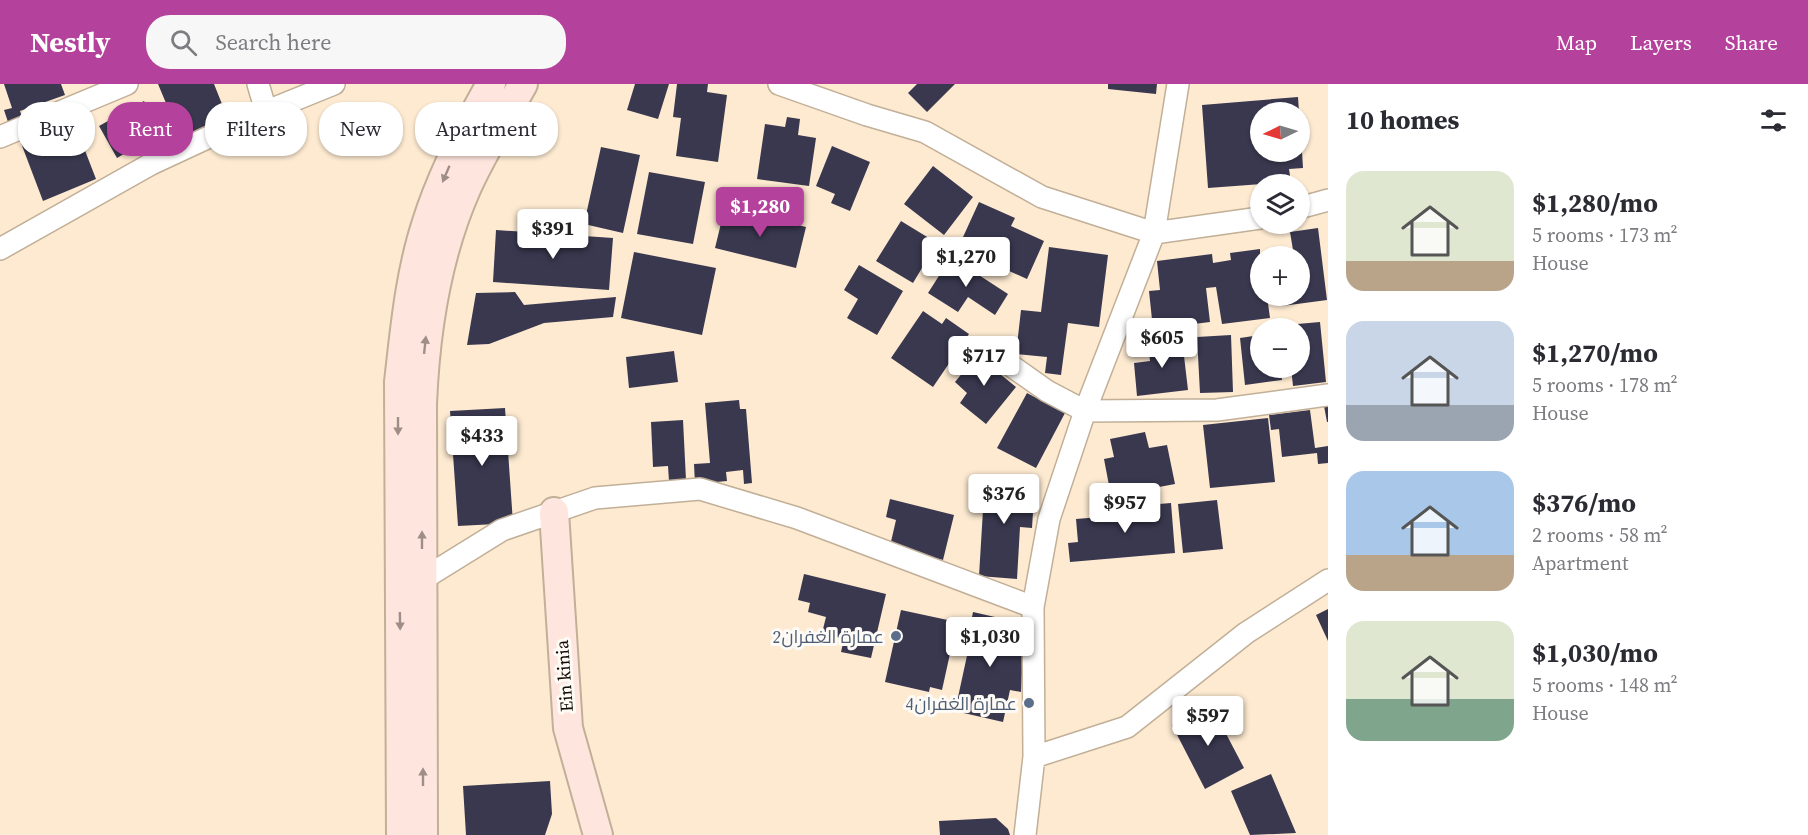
<!DOCTYPE html>
<html lang="en">
<head>
<meta charset="utf-8">
<style>
  body { margin:0; font-family:"Source Serif 4",Cairo,serif; background:#f7f7f7; color:#2b2b33; height:100vh; display:flex; flex-direction:column; font-size:22px; white-space:nowrap }
  * { box-sizing:border-box; margin:0 }
  p { font-size:20px; color:#7c7c81 }
  .icon { flex:none; width:33px; height:33px; fill:none; stroke:currentColor; stroke-width:2; stroke-linecap:round; stroke-linejoin:round }
  .map { position:relative; flex:1; overflow:hidden }
  .side { display:flex; flex-direction:column; background:#fff; width:480px }
  .side>* { flex:none }
  .top-card { position:absolute; left:18px; top:18px; width:570px; height:54px; display:flex; gap:12px }
  .needle { width:39px; rotate:265deg }
  .controls { position:absolute; left:1250px; top:18px; display:grid; gap:12px }
  .controls a { display:grid; place-items:center; width:60px; height:60px; border-radius:50%; background:#fff; box-shadow:0 2px 4px #0004; font-size:30px }
  .price { position:absolute; translate:-50% -51px; padding:0 14px; border-radius:6px; background:#fff; color:#222; font-size:20px; line-height:39px; filter:drop-shadow(0 2px 3px #0008) }
  .price::after { content:''; position:absolute; left:50%; top:36px; width:18px; height:14px; margin-left:-9px; background:inherit; clip-path:polygon(0 0,100% 0,50% 100%) }
  .price.active { background:#b4429c; color:#fff }
  ul { padding:0; list-style:none }
  li { display:flex; align-items:center; gap:18px; height:150px; padding:0 18px }
  li span { display:grid; place-items:center; flex:none; width:168px; height:120px; border-radius:18px; color:#555 }
  li>.icon { margin-inline-start:auto }
  span .icon { width:72px; height:72px; fill:#fffc; stroke-width:1 }
  li b { font-size:26px }
  h2 { display:flex; justify-content:space-between; align-items:center; height:72px; padding:0 18px; font-size:26px }
  .chip { padding:0 21px; border-radius:24px; background:#fff; box-shadow:0 2px 4px #0004; font-size:21px; line-height:54px }
  .chip.active { background:#b4429c; color:#fff }
  header { display:flex; align-items:center; gap:36px; box-sizing:border-box; height:84px; padding:0 30px; background:#b4429c; color:#fff }
  header strong { font-size:28px }
  nav { display:flex; gap:33px; margin-inline-start:auto; font-size:21px }
  .search { width:420px; height:54px; background:#f7f7f7; display:flex; align-items:center; gap:15px; box-sizing:border-box; padding:0 21px; border-radius:24px; color:#7c7c81; font-size:22px }
  main { display:flex; flex:1; min-height:0 }
  .map>svg:first-child { display:block }
  .building { fill:#39384f }
  .lines { fill:none; stroke-linecap:round; stroke-linejoin:round }
  .street-casing { stroke:#c1af97; stroke-width:24 }
  .secondary-casing { stroke:#c1af97; stroke-width:32 }
  .street { stroke:#fff; stroke-width:21 }
  .secondary { stroke:#fee6de; stroke-width:28 }
  .oneway { fill:#9f8e87 }
  .service-dot { fill:#5c6f8a; stroke:#fefaf5; stroke-width:2 }
  .labels { text-anchor:middle; dominant-baseline:central; stroke-width:6; stroke-linejoin:round; paint-order:stroke }
  .service-label { font-size:18px; fill:#4e5e75; stroke:#fefaf5; text-anchor:end }
  .street-label { font-size:18px; fill:#110b04; stroke:#fefaf5 }
</style>
</head>
<body>
<header>
<strong>Nestly</strong>
<div class="search"><svg class="icon" aria-label="search" viewBox="0 0 24 24"><circle cx="10" cy="10" r="6"/><path d="M15 15l6 6"/></svg>Search here</div>
<nav><a>Map</a><a>Layers</a><a>Share</a></nav>
</header>
<main>
<div class="map">
<svg width="1328" height="751" viewBox="0 0 1328 751">
  <rect width="100%" height="100%" fill="#fdead1"/>
  <!-- building -->
  <path class="building" d="M4,0H61L65,11L20,27L23,36L9,41L4,26L12,24Z
    M158,0H214L228,35L181,55Z
    M635,0H669L658,35L627,26Z
    M677,0H708L707,8L727,11L718,78L676,72L681,34L673,33Z
    M917,0H955L927,28L908,9Z
    M1108,0H1157L1156,10L1108,5Z
    M1298,13L1299,28H1260V68H1299L1301,51L1303,84L1289,85L1291,98L1208,104L1202,21Z
    M144,17L162,48L117,74L99,42Z
    M787,33L800,35L798,51L816,54L809,102L757,95L765,40L785,43Z
    M74,38L96,95L43,117L21,59Z
    M832,62L870,78L850,127L831,119L835,110L816,102Z
    M601,63L640,71L623,149L584,140Z
    M933,82L973,113L944,151L904,120Z
    M649,88L705,98L693,160L637,150Z
    M979,118L1015,134L1011,142L1044,157L1027,195L958,164Z
    M725,123L806,143L796,184L715,164Z
    M901,137L937,159L913,199L876,177Z
    M1318,144L1327,216L1282,222L1280,212H1299V172H1294L1290,148Z
    M496,146L613,154L609,206L493,198Z
    M1049,163L1108,171L1099,243L1068,239L1061,291L1045,289L1047,273L1016,270L1021,226L1041,228Z
    M1260,165V212H1267L1270,234L1222,240L1216,203L1206,204L1210,238L1153,245L1149,207L1160,206L1157,177L1212,170L1213,179L1231,176L1230,169Z
    M634,168L716,184L702,251L621,234Z
    M951,173L1008,210L995,231L968,213L958,228L928,209Z
    M859,181L903,207L877,251L847,234L858,215L844,206Z
    M515,208L524,221L616,213L613,233L544,239L489,260L467,261L476,209Z
    M923,227L942,240L946,234L969,250L933,303L891,274Z
    M1320,238L1326,298L1293,302L1291,284H1299V244H1287L1286,241Z
    M1231,251L1233,308L1200,309L1197,253Z
    M1260,251V284H1280L1282,296L1245,301L1240,254Z
    M1182,255L1188,306L1137,312L1134,279L1150,277L1148,259Z
    M981,266L998,280L994,285L1016,303L986,340L960,319L967,309L955,298Z
    M674,267L678,298L629,304L626,273Z
    M1027,309L1065,329L1036,384L997,364Z
    M739,316L740,325H746L752,399L744,400L743,386L726,388L727,397L695,400L694,380L710,379L705,319Z
    M1328,321V338H1327L1324,322Z
    M505,324L513,439L458,442L450,327Z
    M1310,326L1315,364L1328,362V379L1318,380L1317,369L1282,373L1279,345L1271,346L1269,331Z
    M1268,334L1275,398L1210,404L1203,341Z
    M683,336L686,396L669,397L668,382L653,383L651,338Z
    M1145,348L1149,364L1167,361L1175,400L1111,412L1104,375L1114,373L1110,355Z
    M985,393L1035,396L1032,444L1020,443L1017,495L979,492Z
    M890,415L954,431L943,476L890,462L896,436L886,433Z
    M1217,416L1223,465L1183,469L1178,420Z
    M1171,419L1175,469L1070,478L1068,459L1078,458L1076,435L1124,431L1123,423Z
    M804,490L886,510L871,574L841,568L844,555L822,549L826,533L808,528L810,519L798,516Z
    M1328,525V557L1316,531Z
    M901,526L957,538L942,606L930,603L929,608L885,598Z
    M973,528L1008,536L1023,568L1021,608L1010,606L1003,638L955,627L968,567L960,565L965,543L970,544Z
    M1211,621L1244,684L1205,705L1172,641Z
    M1271,690L1296,749L1250,751L1231,707Z
    M550,697L552,730L545,751H466L463,702Z
    M996,734L1008,745L1010,751H940L939,737Z"/>
  <g class="lines">
    <!-- street casing -->
    <g class="street-casing">
      <path id="street" d="M258,0L266,27
        M779,0L867,31L925,48L1042,113L1154,149L1260,134
        M0,53L127,0
        M1299,124L1328,116
        M0,165L151,80L250,34L334,0
        M996,271L1047,307L1085,327L1217,326L1328,311
        M423,495L502,446L595,414L700,405L797,434L1033,523
        M1034,673L1127,643L1246,549L1328,496
        M1025,751L1034,673L1033,523L1049,435L1085,327L1154,149L1178,0"/>
    </g>
    <!-- secondary casing -->
    <g class="secondary-casing">
      <path id="secondary" d="M554,428L568,644L598,751
        M401,751L399,298C405,245 410,189 427,138C442,90 466,44 491,0
        M423,751L422,320C425,246 436,173 466,105C482,69 504,34 523,0"/>
    </g>
    <!-- street -->
    <use href="#street" class="street"/>
    <!-- secondary -->
    <use href="#secondary" class="secondary"/>
  </g>
  <!-- one-way arrows -->
  <defs><path id="oneway-solid" d="M-6-.8H1V-3.2L6.5 0L1 3.2V.8H-6Z" transform="scale(1.5)"/></defs>
  <g class="oneway">
    <use href="#oneway-solid" transform="translate(446 90) rotate(113)"/>
    <use href="#oneway-solid" transform="translate(425 261) rotate(-84)"/>
    <use href="#oneway-solid" transform="translate(398 342) rotate(90)"/>
    <use href="#oneway-solid" transform="translate(422 456) rotate(-90)"/>
    <use href="#oneway-solid" transform="translate(400 537) rotate(89)"/>
    <use href="#oneway-solid" transform="translate(423 693) rotate(-90)"/>
  </g>
  <!-- markers -->
  <g class="service-dot">
    <circle cx="896" cy="552" r="6"/>
    <circle cx="1029" cy="619" r="6"/>
  </g>
  <g class="labels">
    <!-- service labels -->
    <g class="service-label">
      <text x="884" y="552">عمارة الغفران2</text>
      <text x="1017" y="619">عمارة الغفران4</text>
    </g>
    <!-- street labels -->
    <g class="street-label">
      <text transform="translate(564 592) rotate(-94)">Ein kinia</text>
    </g>
  </g>
</svg>
<div class="controls">
<a><svg class="needle" viewBox="-14 -14 28 28"><path d="M0-13l5 13h-10z" fill="#e53935"/><path d="M0 13l5-13h-10z" fill="#7c7c81"/></svg></a>
<a><svg class="icon" aria-label="layers" viewBox="0 0 24 24"><path d="M12 4l9 5-9 5-9-5zM3 14l9 5 9-5"/></svg></a>
<a>+</a>
<a>−</a>
</div>
<b class="price active" style="left:760px;top:154px">$1,280</b>
<b class="price" style="left:553px;top:176px">$391</b>
<b class="price" style="left:966px;top:204px">$1,270</b>
<b class="price" style="left:1162px;top:285px">$605</b>
<b class="price" style="left:984px;top:303px">$717</b>
<b class="price" style="left:482px;top:383px">$433</b>
<b class="price" style="left:1004px;top:441px">$376</b>
<b class="price" style="left:1125px;top:450px">$957</b>
<b class="price" style="left:990px;top:584px">$1,030</b>
<b class="price" style="left:1208px;top:663px">$597</b>
<div class="top-card">
<a class="chip">Buy</a>
<a class="chip active">Rent</a>
<a class="chip">Filters</a>
<a class="chip">New</a>
<a class="chip">Apartment</a>
</div>
</div>
<section class="side">
<h2>10 homes<svg class="icon" aria-label="filters" viewBox="0 0 24 24"><path d="M4 7h16M4 17h16"/><circle cx="9" cy="7" r="2"/><circle cx="15" cy="17" r="2"/></svg></h2>
<ul>
<li><span style="background:linear-gradient(#dfe7d0 75%,#b9a48a 0)"><svg class="icon" aria-label="home" viewBox="0 0 24 24"><path d="M3 11l9-7 9 7M6 9v11h12V9"/></svg></span><div><b>$1,280/mo</b><p>5 rooms · 173 m²</p><p>House</p></div></li>
<li><span style="background:linear-gradient(#c9d6e8 70%,#9aa5b1 0)"><svg class="icon" aria-label="home" viewBox="0 0 24 24"><path d="M3 11l9-7 9 7M6 9v11h12V9"/></svg></span><div><b>$1,270/mo</b><p>5 rooms · 178 m²</p><p>House</p></div></li>
<li><span style="background:linear-gradient(#a9c7e8 70%,#b9a48a 0)"><svg class="icon" aria-label="home" viewBox="0 0 24 24"><path d="M3 11l9-7 9 7M6 9v11h12V9"/></svg></span><div><b>$376/mo</b><p>2 rooms · 58 m²</p><p>Apartment</p></div></li>
<li><span style="background:linear-gradient(#dfe7d0 65%,#7fa58c 0)"><svg class="icon" aria-label="home" viewBox="0 0 24 24"><path d="M3 11l9-7 9 7M6 9v11h12V9"/></svg></span><div><b>$1,030/mo</b><p>5 rooms · 148 m²</p><p>House</p></div></li>
</ul>
</section>
</main>
</body>
</html>
